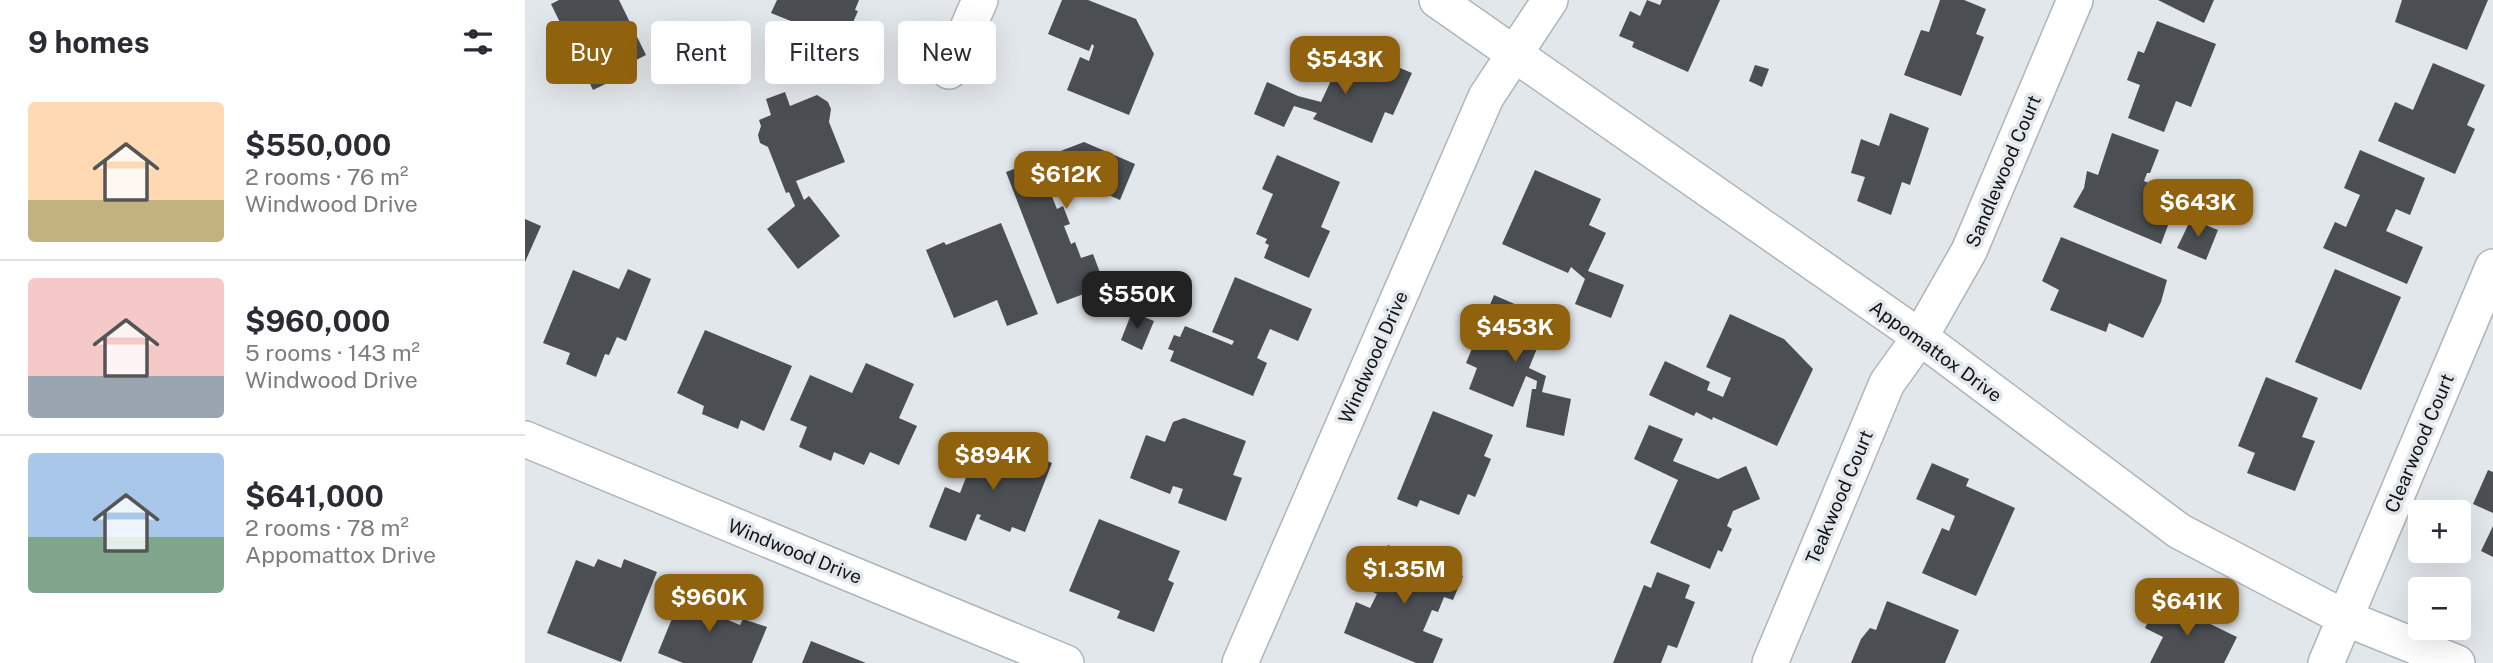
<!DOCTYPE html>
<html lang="en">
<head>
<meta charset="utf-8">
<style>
  body { margin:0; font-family:"Public Sans",sans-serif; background:#f2f2f3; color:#2b2b33; height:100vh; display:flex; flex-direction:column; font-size:26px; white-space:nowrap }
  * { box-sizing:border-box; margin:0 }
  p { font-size:23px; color:#7c7c81 }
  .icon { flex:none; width:38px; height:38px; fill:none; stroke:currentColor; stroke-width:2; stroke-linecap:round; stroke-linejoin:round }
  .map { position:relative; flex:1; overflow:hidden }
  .panel { display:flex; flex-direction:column; background:#fff; width:525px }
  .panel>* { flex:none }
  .hud { position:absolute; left:21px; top:21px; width:665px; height:63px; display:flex; gap:14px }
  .controls { position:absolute; left:1883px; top:500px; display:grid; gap:14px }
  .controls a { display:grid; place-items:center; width:63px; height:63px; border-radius:7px; background:#fff; box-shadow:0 7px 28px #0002; font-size:35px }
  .price { position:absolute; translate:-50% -60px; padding:0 16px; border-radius:14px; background:#91620e; color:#fff; font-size:23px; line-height:46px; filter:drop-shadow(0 2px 4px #0008) }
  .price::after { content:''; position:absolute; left:50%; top:42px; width:21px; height:16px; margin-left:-10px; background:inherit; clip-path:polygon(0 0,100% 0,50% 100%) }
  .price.on { background:#222; color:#fff }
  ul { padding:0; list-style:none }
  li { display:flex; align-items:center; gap:21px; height:175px; padding:0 28px }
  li+li { border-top:2px solid #e1e1e2 }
  li span { display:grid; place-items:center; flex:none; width:196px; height:140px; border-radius:7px; color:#555 }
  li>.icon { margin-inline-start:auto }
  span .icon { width:84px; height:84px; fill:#fffc; stroke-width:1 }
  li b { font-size:30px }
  h2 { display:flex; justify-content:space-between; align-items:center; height:84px; padding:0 28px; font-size:30px }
  .chip { padding:0 24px; border-radius:7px; background:#fff; box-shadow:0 7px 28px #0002; font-size:24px; line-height:63px }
  .chip.on { background:#91620e; color:#fff }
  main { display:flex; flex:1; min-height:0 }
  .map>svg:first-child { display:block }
  .building { fill:#4b4f53 }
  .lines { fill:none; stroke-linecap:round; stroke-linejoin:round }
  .minor-casing { stroke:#afb4b8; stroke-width:38 }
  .minor { stroke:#fff; stroke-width:35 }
  .labels { text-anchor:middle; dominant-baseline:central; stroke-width:7; stroke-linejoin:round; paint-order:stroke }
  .street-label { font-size:19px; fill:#111314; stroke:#e2e7eb }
</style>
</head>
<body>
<main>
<section class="panel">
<h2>9 homes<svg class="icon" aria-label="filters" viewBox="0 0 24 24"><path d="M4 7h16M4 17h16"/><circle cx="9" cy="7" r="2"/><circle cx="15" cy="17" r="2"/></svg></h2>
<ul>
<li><span style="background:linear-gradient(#ffd9b3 70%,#c2b280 0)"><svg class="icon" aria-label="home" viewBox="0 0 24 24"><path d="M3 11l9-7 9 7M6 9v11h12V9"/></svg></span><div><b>$550,000</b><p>2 rooms · 76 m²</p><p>Windwood Drive</p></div></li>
<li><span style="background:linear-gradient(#f6c9c9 70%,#9aa5b1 0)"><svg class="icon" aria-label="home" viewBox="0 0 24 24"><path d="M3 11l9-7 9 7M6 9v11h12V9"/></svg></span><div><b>$960,000</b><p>5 rooms · 143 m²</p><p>Windwood Drive</p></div></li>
<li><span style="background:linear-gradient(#a9c7e8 60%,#7fa58c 0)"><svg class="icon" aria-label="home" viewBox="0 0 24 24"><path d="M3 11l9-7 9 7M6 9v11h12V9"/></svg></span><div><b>$641,000</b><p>2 rooms · 78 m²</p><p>Appomattox Drive</p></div></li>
</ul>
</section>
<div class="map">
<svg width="1968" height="663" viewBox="0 0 1968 663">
  <rect width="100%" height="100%" fill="#e2e7eb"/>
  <!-- building -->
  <path class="building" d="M34,0H94L121,55L90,71L93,78L68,90L26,4Z
    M252,0H334L330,10L333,11L326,27L315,22L308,38L246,13Z
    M537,0H563L611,19L629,54L604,115L542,90L555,57L564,61L569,46L567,44L564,51L523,34Z
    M1122,0L1135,5L1137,0H1195L1163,72L1107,47L1109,42L1094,36L1105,11L1115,16Z
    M1415,0H1439L1461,9L1451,34L1459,37L1436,96L1379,75L1396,30L1404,32Z
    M1633,0H1689L1679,23Z
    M1877,0H1963L1942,50L1870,22Z
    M1632,21L1691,44L1666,107L1651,101L1639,132L1603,118L1615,85L1602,80L1613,51L1619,53Z
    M822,46L887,73L868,115L860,112L847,143L788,119L792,113L769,106L759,127L729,114L742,82L773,96L796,102Z
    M1908,63L1960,85L1942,125L1950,129L1930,174L1853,141L1870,102L1888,110Z
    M1230,65L1244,69L1237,87L1224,81Z
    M260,92L265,106L292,95L303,102L306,109L304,122L320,162L271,181L279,200L284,196L315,236L273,269L242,229L270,206L264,192L261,193L243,147L235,143L233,135L236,126L234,120L246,115L241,99Z
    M1365,113L1404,128L1385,185L1377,182L1366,215L1332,201L1340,177L1326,173L1336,139L1354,146Z
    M1587,133L1634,150L1625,173H1622L1619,181L1654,196L1636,244L1548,207L1559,188L1562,171L1573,175Z
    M559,142L610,164L595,200L556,183L526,194L532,209L538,206L545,224L539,226L546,244L550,242L556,258L568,254L580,286L532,304L481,172Z
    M1835,150L1900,178L1885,215L1871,209L1861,231L1898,247L1882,284L1798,248L1810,222L1821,227L1835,195L1819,188Z
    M752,155L815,182L796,227L805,231L784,278L739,258L744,245L740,243L742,239L731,234L748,194L737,189Z
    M1010,170L1076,199L1064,225L1081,233L1063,271L1099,285L1086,318L1050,304L1060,279L1046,267L1043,273L977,244Z
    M0,219L16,226L0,262Z
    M1666,219L1693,230L1681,260L1652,248Z
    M476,223L513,314L482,326L472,300L429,318L401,250L419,242L421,245Z
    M1536,237L1642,280L1636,302L1618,338L1584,323L1581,332L1525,310L1534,290L1517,281Z
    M103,269L126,279L101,341L92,337L84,355L80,354L71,377L41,364L45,353L18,343L48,270L94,289Z
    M1810,269L1876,297L1836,390L1770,362Z
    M710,277L787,309L773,341L745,329L732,358L742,363L728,396L645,361L649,351L643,349L649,335L655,337L660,326L707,345L709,341L687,332Z
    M969,295L1024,319L1004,368L1021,376L1017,392L1046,399L1039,436L1001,427L1007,389H1011L1012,381L1001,376L988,407L944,389L952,368L941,363Z
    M607,312L629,321L617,350L596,340Z
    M1205,314L1259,339L1288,369L1252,446L1188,417L1187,420L1171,412L1169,416L1124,395L1140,361L1185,382L1182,390L1198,397L1206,378L1181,367Z
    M180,330L267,366L239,431L216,420L213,429L177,414L179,406L152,393Z
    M341,363L389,384L374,418L392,426L374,465L345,452L339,465L309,452L306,461L274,447L282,427L265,420L285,375L327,393Z
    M1741,377L1793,398L1777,437L1790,441L1770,491L1722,473L1730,453L1713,446Z
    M908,411L968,435L959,456L966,459L950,497L943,494L934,515L895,500L892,507L872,499Z
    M659,418L721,441L708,475L717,478L701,521L653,503L658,489L648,486L645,494L605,478L621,435L640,442L648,422Z
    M1124,425L1158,439L1148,461L1193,479L1221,466L1235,499L1208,511L1202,526L1207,529L1197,552L1193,550L1185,569L1125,543L1153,480L1109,459Z
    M457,436L481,446L479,452L488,456L491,449L527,463L500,532L487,527L485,532L454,519L456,515L452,514L441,541L404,527L420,487L435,493Z
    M1407,463L1444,479L1441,486L1490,508L1451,596L1397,573L1417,528L1424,531L1430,516L1391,499Z
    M1963,470L1968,472V513L1948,504Z
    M574,519L655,551L643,580L649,583L629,632L592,618L595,611L544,591Z
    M1968,526V557L1956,551Z
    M863,545L938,576L928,600L919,597L913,612L907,610L898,631L918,639L908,663H891L819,633L831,602L845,608L852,594L844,590Z
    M73,559L96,568L99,559L132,572L96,662L22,633L51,560L69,567Z
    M1132,572L1165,585L1160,598L1170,602L1152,648L1143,645L1136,663H1088L1119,585L1126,588Z
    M161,584L190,596L184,612L215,625L218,619L242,627L227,663H158L133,653Z
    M1634,599L1712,637L1699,663H1625L1638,637L1620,628Z
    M1362,601L1434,630L1420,663H1326L1336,639L1345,628L1351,630Z
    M286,641L341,663H277Z"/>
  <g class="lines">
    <!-- minor casing -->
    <g class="minor-casing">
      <path id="minor" d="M912,0L1395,337L1654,531L1820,618L1932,663
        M424,71L455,0
        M0,439L541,663
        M715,663L961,97L1025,0
        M1245,663L1362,383L1395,337L1444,251L1550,0
        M1801,663L1968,267"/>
    </g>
    <!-- minor -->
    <use href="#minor" class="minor"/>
  </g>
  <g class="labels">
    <!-- street labels -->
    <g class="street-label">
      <text transform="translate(1478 171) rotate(-67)">Sandlewood Court</text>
      <text transform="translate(1411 351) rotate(36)">Appomattox Drive</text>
      <text transform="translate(848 357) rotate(-66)">Windwood Drive</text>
      <text transform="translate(1894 443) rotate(-67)">Clearwood Court</text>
      <text transform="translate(1314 497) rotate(-67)">Teakwood Court</text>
      <text transform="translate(270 551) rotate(22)">Windwood Drive</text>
    </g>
  </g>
</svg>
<div class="controls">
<a>+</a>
<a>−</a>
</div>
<b class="price" style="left:820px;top:96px">$543K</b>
<b class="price" style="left:541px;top:211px">$612K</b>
<b class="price" style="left:1673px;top:239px">$643K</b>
<b class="price on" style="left:612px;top:331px">$550K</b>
<b class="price" style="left:990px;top:364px">$453K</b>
<b class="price" style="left:468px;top:492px">$894K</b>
<b class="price" style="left:879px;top:606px">$1.35M</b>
<b class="price" style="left:184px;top:634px">$960K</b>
<b class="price" style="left:1662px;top:638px">$641K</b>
<div class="hud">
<a class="chip on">Buy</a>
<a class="chip">Rent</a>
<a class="chip">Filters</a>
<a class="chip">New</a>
</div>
</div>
</main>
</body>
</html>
